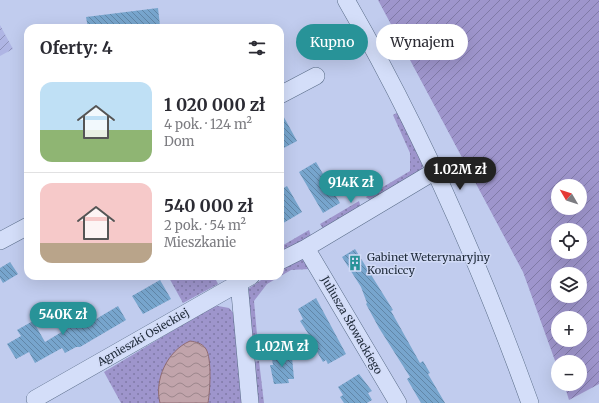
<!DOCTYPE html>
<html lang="pl">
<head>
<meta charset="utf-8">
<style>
  body { margin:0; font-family:Merriweather,serif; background:#f7f7f7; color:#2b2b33; height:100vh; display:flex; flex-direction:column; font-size:15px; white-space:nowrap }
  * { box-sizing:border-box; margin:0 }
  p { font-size:13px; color:#7c7c81 }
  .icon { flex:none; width:22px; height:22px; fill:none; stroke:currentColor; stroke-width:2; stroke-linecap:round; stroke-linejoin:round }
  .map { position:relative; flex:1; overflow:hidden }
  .sheet { position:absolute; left:24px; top:24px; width:260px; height:256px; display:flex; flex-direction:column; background:#fff; border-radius:12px; box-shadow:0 4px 16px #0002 }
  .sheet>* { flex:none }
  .guide { position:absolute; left:296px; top:24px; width:243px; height:36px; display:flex; gap:8px }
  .needle { width:26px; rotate:309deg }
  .buttons { position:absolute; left:551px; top:179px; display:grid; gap:8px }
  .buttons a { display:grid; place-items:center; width:36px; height:36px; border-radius:50%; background:#fff; box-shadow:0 4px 16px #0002; font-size:20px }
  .price { position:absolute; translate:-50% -34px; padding:0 9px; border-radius:14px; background:#289398; color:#fff; font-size:13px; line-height:26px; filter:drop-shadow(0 1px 2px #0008) }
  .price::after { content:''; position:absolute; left:50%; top:24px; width:12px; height:9px; margin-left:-6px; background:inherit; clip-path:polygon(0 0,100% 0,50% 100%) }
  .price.selected { background:#222; color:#fff }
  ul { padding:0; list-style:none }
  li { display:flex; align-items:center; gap:12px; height:100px; padding:0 16px }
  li+li { border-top:1px solid #e1e1e2 }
  li span { display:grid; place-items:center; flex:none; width:112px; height:80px; border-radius:12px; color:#555 }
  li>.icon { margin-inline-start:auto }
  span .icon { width:48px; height:48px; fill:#fffc; stroke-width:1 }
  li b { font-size:17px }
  h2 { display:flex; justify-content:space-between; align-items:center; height:48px; padding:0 16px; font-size:17px }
  .chip { padding:0 14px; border-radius:18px; background:#fff; box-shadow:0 4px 16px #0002; font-size:14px; line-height:36px }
  .chip.selected { background:#289398; color:#fff }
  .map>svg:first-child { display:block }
  .farmland { fill:url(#farmland-furrows) }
  .grass { fill:url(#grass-dots) }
  .garden { fill:url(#garden-furrows); fill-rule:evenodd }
  .water { fill:url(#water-waves); stroke:#8f6b72 }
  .building { fill:url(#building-back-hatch) }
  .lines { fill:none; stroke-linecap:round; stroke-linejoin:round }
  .minor-casing { stroke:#596c88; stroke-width:18 }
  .minor { stroke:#d4def9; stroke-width:17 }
  .labels { text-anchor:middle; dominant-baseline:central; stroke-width:3; stroke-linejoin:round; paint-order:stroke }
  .poi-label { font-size:11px; fill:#1d2938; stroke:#d1daf6; text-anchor:start }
  .street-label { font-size:11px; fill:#1d2938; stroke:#d1daf6 }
</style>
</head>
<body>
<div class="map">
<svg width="599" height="403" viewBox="0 0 599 403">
  <defs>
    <pattern id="farmland-furrows" width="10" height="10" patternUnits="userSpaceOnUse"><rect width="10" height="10" fill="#afb5e4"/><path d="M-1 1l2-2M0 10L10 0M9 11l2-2" fill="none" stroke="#8e93ba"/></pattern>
    <pattern id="grass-dots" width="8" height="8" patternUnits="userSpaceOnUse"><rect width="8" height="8" fill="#9e95cc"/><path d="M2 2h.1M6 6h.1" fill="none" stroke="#807aa7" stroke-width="1.8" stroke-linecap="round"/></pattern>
    <pattern id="garden-furrows" width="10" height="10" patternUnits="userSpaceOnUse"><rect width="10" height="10" fill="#9e95cc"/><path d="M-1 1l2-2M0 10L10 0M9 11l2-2" fill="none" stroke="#807aa7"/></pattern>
    <pattern id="water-waves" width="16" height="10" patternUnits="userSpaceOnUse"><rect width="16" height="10" fill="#c1a4ab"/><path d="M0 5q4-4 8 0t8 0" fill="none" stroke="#9c868c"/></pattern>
    <pattern id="building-back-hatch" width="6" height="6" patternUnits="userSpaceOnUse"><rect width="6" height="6" fill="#77a5cd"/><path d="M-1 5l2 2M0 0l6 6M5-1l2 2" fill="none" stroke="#6186a7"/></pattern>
  </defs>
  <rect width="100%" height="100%" fill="#c1ccee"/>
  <!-- farmland -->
  <path class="farmland" d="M0,25L13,49L0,56Z"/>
  <!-- grass -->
  <path class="grass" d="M400,111L424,163L420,173L372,202L366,197L410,171V153L393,115Z
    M359,201L361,208L324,230L320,224Z
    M309,230L311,236L280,255V247Z
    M303,259L310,269L291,270L267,284L254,301L258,346L250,347L248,289L267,276H280V268L295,260Z
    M168,276H214L218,284L183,303Z
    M218,306L229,308L235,315L244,403H121L104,372L212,307Z
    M259,361L264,403H256L252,362Z"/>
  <!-- garden -->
  <path class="garden" d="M378,0H599V384L569,400L564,384H580V362H558V369L523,272ZM558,186H580V208H558ZM558,230H580V252H558ZM558,274H580V296H558ZM558,318H580V340H558Z"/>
  <!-- water -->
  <path class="water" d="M190,341C196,342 202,343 206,349C212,359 210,391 208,403H160C154,380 167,351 190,341Z"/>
  <!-- building -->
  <path class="building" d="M158,8L160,26L146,28H88L86,17Z
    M280,110L297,141L280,150Z
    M316,162L340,203L323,213L299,172Z
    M287,186L302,212L280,225V190Z
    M355,249L393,310L391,311L420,363L423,361L430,373L428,374L445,403H421L407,379L410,377L379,328L366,304L367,303L361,287L342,257Z
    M10,262L18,274L3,283L0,278V268Z
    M160,280L171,299L143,314L132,296Z
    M316,298L346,354L328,364L326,360L323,362L316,350L318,349L300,321L303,319L298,309Z
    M118,306L126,320L80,347H76L65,353L62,348L35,363L29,352L16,359L7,344L21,336L17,330L33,321L45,342L70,327L69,325L82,318L86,325Z
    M289,350L290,357H292L294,379H288L289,383L274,384L270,365H273L272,359H275L274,352Z
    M359,374L372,391L368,393L372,400L367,403H344L340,397L343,395L338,387Z"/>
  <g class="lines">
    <!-- minor casing -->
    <g class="minor-casing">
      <path id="minor" d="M346,0C420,128 480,264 530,403
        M280,95L316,76
        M0,241L28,226
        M306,248L398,403
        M280,261L306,248L435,171
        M234,276L239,282L250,403
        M37,403L35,399L251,276"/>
    </g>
    <!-- minor -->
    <use href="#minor" class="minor"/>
  </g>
  <!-- icons -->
  <defs>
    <g id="building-bare" transform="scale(1.2)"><path d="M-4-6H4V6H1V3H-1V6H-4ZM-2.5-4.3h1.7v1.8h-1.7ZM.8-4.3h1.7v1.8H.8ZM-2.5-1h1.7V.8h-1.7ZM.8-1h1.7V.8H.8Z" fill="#289398" stroke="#d1daf6" stroke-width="2.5" paint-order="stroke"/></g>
  </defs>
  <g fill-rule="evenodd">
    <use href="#building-bare" x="355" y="263"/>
  </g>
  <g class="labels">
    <!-- poi labels -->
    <g class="poi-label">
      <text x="367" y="257">Gabinet Weterynaryjny<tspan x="367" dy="13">Konciccy</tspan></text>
    </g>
    <!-- street labels -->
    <g class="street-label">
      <text transform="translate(352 325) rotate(60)">Juliusza Słowackiego</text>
      <text transform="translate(143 337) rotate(-30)">Agnieszki Osieckiej</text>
    </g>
  </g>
</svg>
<div class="buttons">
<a><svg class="needle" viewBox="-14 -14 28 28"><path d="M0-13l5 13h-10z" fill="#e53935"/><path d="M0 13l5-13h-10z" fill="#7c7c81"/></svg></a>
<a><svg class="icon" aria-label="locate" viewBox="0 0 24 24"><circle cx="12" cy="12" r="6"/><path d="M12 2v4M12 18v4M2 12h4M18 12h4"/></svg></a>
<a><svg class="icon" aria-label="layers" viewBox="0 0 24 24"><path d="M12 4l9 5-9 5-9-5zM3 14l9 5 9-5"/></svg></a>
<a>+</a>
<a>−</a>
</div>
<b class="price selected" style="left:460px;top:191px">1.02M zł</b>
<b class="price" style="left:351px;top:204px">914K zł</b>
<b class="price" style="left:63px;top:336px">540K zł</b>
<b class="price" style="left:282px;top:368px">1.02M zł</b>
<div class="guide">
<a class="chip selected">Kupno</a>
<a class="chip">Wynajem</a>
</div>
<section class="sheet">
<h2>Oferty: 4<svg class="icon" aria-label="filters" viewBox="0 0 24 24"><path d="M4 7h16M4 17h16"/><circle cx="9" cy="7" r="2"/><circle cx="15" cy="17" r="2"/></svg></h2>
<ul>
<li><span style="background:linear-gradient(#bfe0f5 60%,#8fb573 0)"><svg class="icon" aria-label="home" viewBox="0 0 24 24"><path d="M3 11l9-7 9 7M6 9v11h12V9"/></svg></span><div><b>1 020 000 zł</b><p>4 pok. · 124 m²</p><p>Dom</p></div></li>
<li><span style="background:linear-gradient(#f6c9c9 75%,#b9a48a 0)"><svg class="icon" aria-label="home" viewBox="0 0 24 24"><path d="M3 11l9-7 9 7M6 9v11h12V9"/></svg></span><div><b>540 000 zł</b><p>2 pok. · 54 m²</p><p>Mieszkanie</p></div></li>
</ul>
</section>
</div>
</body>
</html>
